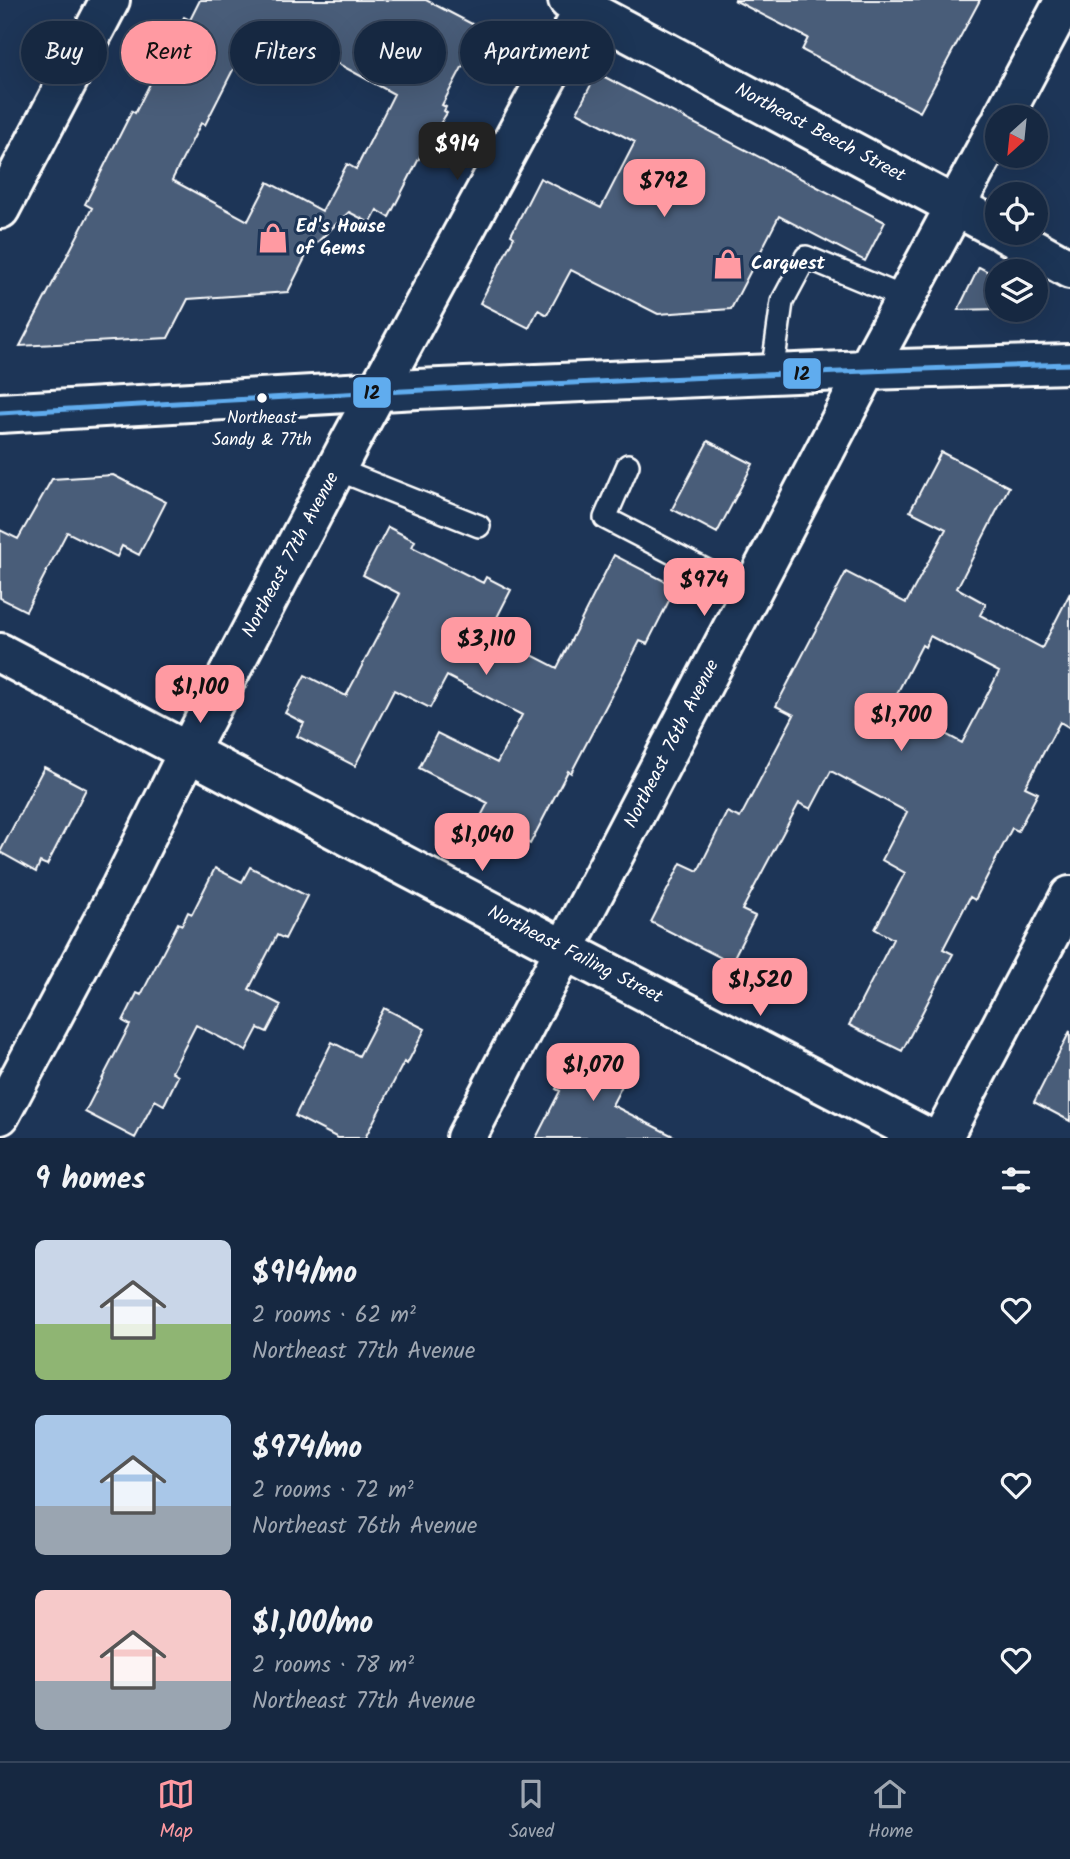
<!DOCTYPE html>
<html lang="en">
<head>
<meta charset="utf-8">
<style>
  body { margin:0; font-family:Kalam,sans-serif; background:#23344c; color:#f1f3f6; height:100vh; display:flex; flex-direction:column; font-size:26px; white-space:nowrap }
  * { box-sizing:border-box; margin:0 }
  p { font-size:23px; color:#9ea6b1 }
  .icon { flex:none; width:38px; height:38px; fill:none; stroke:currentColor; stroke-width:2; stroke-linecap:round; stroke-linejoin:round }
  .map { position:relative; height:1138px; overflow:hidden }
  .panel { display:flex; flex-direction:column; background:#162841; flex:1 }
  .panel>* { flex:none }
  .top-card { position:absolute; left:21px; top:21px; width:700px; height:63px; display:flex; gap:14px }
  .needle { width:46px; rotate:207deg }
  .tools { position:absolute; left:985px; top:105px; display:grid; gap:14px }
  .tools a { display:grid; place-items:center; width:63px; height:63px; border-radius:50%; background:#162841; box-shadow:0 7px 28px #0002,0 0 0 2px #35445a; font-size:35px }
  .price { position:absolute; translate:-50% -60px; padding:0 16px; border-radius:14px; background:#ff9aa2; color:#111; font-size:23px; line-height:46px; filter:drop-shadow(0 2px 4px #0008) }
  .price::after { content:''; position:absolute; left:50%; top:42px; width:21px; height:16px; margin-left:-10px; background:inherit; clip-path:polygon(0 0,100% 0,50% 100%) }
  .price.current { background:#222; color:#fff }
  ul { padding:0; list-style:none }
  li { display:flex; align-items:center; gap:21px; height:175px; padding:0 35px }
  li span { display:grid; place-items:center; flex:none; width:196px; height:140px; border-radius:10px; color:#555 }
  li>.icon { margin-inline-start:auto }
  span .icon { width:84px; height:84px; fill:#fffc; stroke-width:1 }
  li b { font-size:30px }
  h2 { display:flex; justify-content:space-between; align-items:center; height:84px; padding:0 35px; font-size:30px }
  .pill { padding:0 24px; border-radius:32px; background:#162841; box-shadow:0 7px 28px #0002,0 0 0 2px #35445a; font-size:24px; line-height:63px }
  .pill.current { background:#ff9aa2; color:#111 }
  .dock { display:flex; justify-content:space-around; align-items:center; height:98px; border-top:2px solid #35445a; background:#162841; font-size:19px; color:#9ea6b1 }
  .dock a { display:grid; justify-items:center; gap:4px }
  .dock .current { color:#ff9aa2 }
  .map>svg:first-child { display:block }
  .building { fill:#4a5d79; stroke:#fff; stroke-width:2; fill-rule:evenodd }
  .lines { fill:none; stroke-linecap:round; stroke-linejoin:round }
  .service-casing { stroke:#fff; stroke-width:26 }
  .minor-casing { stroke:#fff; stroke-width:44 }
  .primary-casing { stroke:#fff; stroke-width:44 }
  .service { stroke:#1d3557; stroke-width:21 }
  .minor { stroke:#1d3557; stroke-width:38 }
  .primary { stroke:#1d3557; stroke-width:38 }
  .bus-1-casing { stroke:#1d3557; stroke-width:10 }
  .bus-1 { stroke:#60acee; stroke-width:5 }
  .bus-dot { fill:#fff; stroke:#1d3557; stroke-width:2.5 }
  .labels { text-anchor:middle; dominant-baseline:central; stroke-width:6; stroke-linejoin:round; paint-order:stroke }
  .bus-label { font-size:17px; fill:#fff; stroke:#1d3557 }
  .street-label { font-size:19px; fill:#fff; stroke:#1d3557 }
  .poi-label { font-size:19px; font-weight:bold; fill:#fff; stroke:#1d3557; text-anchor:start }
  .line-badge { stroke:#1d3557; stroke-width:2.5 }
  .pale-badge-label { font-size:19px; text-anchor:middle; font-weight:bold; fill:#111 }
</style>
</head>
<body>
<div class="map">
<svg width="1070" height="1138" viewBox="0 0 1070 1138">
  <rect width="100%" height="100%" fill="#1d3557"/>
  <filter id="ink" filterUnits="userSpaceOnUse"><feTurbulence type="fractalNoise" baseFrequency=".0143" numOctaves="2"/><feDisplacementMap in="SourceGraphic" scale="14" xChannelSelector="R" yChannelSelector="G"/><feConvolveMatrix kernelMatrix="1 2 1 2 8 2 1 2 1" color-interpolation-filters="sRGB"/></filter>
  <g filter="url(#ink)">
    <!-- building -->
    <path class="building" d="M200,0H426L474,25L468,37L476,41L442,105L446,107L444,111L447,113L425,147L389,217L377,210L370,223L349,212L309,250L288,292L188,299L168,338L20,346L92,208L85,204L132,111L135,113L184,17L190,20ZM261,22L323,53L322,55L394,94L356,169L347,164L322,211L268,182L248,221L172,180L201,123L205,125L241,54L245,55Z
      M734,0H980L920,112L802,50L808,38Z
      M597,73L885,222L865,261L779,216L731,309L658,314L571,270L547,315L538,310L529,328L480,303L514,237L511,235L540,178L601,208L635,142L577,112Z
      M979,267L998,277V309L958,310Z
      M708,441L753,464L717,533L672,509Z
      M941,452L1009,487L957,588L986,604L980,615L1042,648L1070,593V728L1060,722L1025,787L1038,793L1018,831L1012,828L975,900L970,897L943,949L953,954L902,1051L849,1025L893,939L875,929L905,873L882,860L907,812L831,771L811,809L799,803L742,910L755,916L731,963L651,922L681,863L698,871L727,812L740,818L794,715L776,706L846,572L906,603L946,529L910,511ZM930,636L999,672L962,743L891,705L922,645L925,647Z
      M113,475L166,502L139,555L122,546L117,557L67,532L26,611L0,598V530L18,539L52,479Z
      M388,527L415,541L412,547L483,583L486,577L511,590L489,633L557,668L614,555L676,587L647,644L640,641L571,773L568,771L530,844L480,818L488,803L419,768L437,733L497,763L522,715L447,676L430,708L394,690L355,766L297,736L304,723L285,713L305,675L346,696L400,594L363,575Z
      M44,767L86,789L47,865L40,862L36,872L0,852Z
      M250,867L307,896L285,939L277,935L249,989L281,1005L267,1032L258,1028L246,1051L196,1025L172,1072L178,1076L164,1105L155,1100L135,1138L85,1112L130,1025L123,1021L137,993L141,995L178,923L182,925L188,912L192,914L215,868L242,882Z
      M384,1008L425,1029L407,1064L404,1062L365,1138H338L295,1116L332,1042L359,1056Z
      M1070,1031V1121L1034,1102Z
      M579,1044L630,1070L612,1105L677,1138H536L560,1091L556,1089Z"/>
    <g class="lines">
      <!-- service casing -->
      <g class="service-casing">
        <path id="service" d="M772,374L782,302L806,257L905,298
          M628,465L605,518L750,593
          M336,469L479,526"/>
      </g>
      <!-- minor casing -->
      <g class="minor-casing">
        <path id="minor" d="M568,0L998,229
          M1003,117L1065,0
          M0,209L110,0
          M1005,233L1070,269
          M0,653L565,950L928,1138
          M0,1115L121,887L188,752L350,442L589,0
          M466,1138L867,370L998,127
          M942,1138L1070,896"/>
      </g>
      <!-- primary casing -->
      <g class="primary-casing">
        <path id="primary" d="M0,413L417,389L867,370L1070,364"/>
      </g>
      <!-- service -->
      <use href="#service" class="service"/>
      <!-- minor -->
      <use href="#minor" class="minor"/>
      <!-- primary -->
      <use href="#primary" class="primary"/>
      <!-- bus-1 casing -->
      <g class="bus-1-casing">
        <path id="bus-1" d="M0,413C357,392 713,375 1070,364"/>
      </g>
      <!-- bus-1 -->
      <use href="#bus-1" class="bus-1"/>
    </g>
  </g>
  <!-- icons -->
  <defs>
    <g id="shop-bare" transform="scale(2.415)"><path d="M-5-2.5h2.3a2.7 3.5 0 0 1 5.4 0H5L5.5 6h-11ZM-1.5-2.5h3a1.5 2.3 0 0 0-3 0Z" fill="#ff9aa2" stroke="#1d3557" stroke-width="2.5" paint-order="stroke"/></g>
  </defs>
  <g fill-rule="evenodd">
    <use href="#shop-bare" x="273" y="238"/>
    <use href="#shop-bare" x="728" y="264"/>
  </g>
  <!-- markers -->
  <circle class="bus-dot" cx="262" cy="398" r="6"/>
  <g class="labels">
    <!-- bus labels -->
    <g class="bus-label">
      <text x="262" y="418">Northeast<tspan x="262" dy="22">Sandy &amp; 77th</tspan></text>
    </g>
    <!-- street labels -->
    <g class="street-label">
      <text transform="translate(820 133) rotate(28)">Northeast Beech Street</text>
      <text transform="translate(291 555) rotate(-62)">Northeast 77th Avenue</text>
      <text transform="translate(672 744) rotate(-63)">Northeast 76th Avenue</text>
      <text transform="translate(575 955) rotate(27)">Northeast Failing Street</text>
    </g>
    <!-- poi labels -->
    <g class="poi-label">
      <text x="296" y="227">Ed's House<tspan x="296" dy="22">of Gems</tspan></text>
      <text x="751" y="264">Carquest</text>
    </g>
  </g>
  <g class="line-badge">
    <rect x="782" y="357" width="40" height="33" rx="7" fill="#60acee"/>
    <rect x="352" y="376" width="40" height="33" rx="7" fill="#60acee"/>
  </g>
  <g class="pale-badge-label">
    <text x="802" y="380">12</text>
    <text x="372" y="399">12</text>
  </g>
</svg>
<div class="tools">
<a><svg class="needle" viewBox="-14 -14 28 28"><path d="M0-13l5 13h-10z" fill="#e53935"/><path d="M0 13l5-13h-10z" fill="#9ea6b1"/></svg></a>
<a><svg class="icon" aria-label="locate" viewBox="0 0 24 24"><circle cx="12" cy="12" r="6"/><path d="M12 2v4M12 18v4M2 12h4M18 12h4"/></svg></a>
<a><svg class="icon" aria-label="layers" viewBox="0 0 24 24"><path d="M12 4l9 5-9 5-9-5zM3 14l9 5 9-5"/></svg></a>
</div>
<b class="price current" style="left:457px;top:182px">$914</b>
<b class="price" style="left:664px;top:219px">$792</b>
<b class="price" style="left:704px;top:618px">$974</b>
<b class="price" style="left:486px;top:677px">$3,110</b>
<b class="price" style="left:200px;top:725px">$1,100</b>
<b class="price" style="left:901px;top:753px">$1,700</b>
<b class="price" style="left:482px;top:873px">$1,040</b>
<b class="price" style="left:760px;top:1018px">$1,520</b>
<b class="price" style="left:593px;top:1103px">$1,070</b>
<div class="top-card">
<a class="pill">Buy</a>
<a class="pill current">Rent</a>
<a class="pill">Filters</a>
<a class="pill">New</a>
<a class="pill">Apartment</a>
</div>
</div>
<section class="panel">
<h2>9 homes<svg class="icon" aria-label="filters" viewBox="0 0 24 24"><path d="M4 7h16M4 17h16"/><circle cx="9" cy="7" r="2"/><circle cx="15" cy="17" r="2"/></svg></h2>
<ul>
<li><span style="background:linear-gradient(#c9d6e8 60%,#8fb573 0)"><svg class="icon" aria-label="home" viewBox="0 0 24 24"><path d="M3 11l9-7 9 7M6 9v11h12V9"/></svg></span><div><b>$914/mo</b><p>2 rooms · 62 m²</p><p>Northeast 77th Avenue</p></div><svg class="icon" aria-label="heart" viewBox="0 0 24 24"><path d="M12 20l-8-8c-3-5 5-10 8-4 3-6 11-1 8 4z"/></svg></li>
<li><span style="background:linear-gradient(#a9c7e8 65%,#9aa5b1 0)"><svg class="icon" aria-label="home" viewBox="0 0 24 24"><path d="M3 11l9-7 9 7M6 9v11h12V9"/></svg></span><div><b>$974/mo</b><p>2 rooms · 72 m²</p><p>Northeast 76th Avenue</p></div><svg class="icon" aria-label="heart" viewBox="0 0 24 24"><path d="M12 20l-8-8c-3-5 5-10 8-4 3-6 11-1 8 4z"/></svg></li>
<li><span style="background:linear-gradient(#f6c9c9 65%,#9aa5b1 0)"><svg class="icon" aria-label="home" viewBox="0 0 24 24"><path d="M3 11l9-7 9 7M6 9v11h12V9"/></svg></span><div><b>$1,100/mo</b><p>2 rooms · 78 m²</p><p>Northeast 77th Avenue</p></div><svg class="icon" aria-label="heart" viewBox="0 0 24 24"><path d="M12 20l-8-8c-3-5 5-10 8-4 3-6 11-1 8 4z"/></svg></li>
</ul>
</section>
<nav class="dock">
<a class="current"><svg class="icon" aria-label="map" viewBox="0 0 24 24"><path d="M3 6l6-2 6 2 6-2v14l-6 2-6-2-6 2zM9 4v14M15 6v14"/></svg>Map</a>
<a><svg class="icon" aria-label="saved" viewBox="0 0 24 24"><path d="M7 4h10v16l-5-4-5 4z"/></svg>Saved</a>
<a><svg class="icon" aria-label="home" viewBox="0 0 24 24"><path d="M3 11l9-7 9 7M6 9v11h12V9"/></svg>Home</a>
</nav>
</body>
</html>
